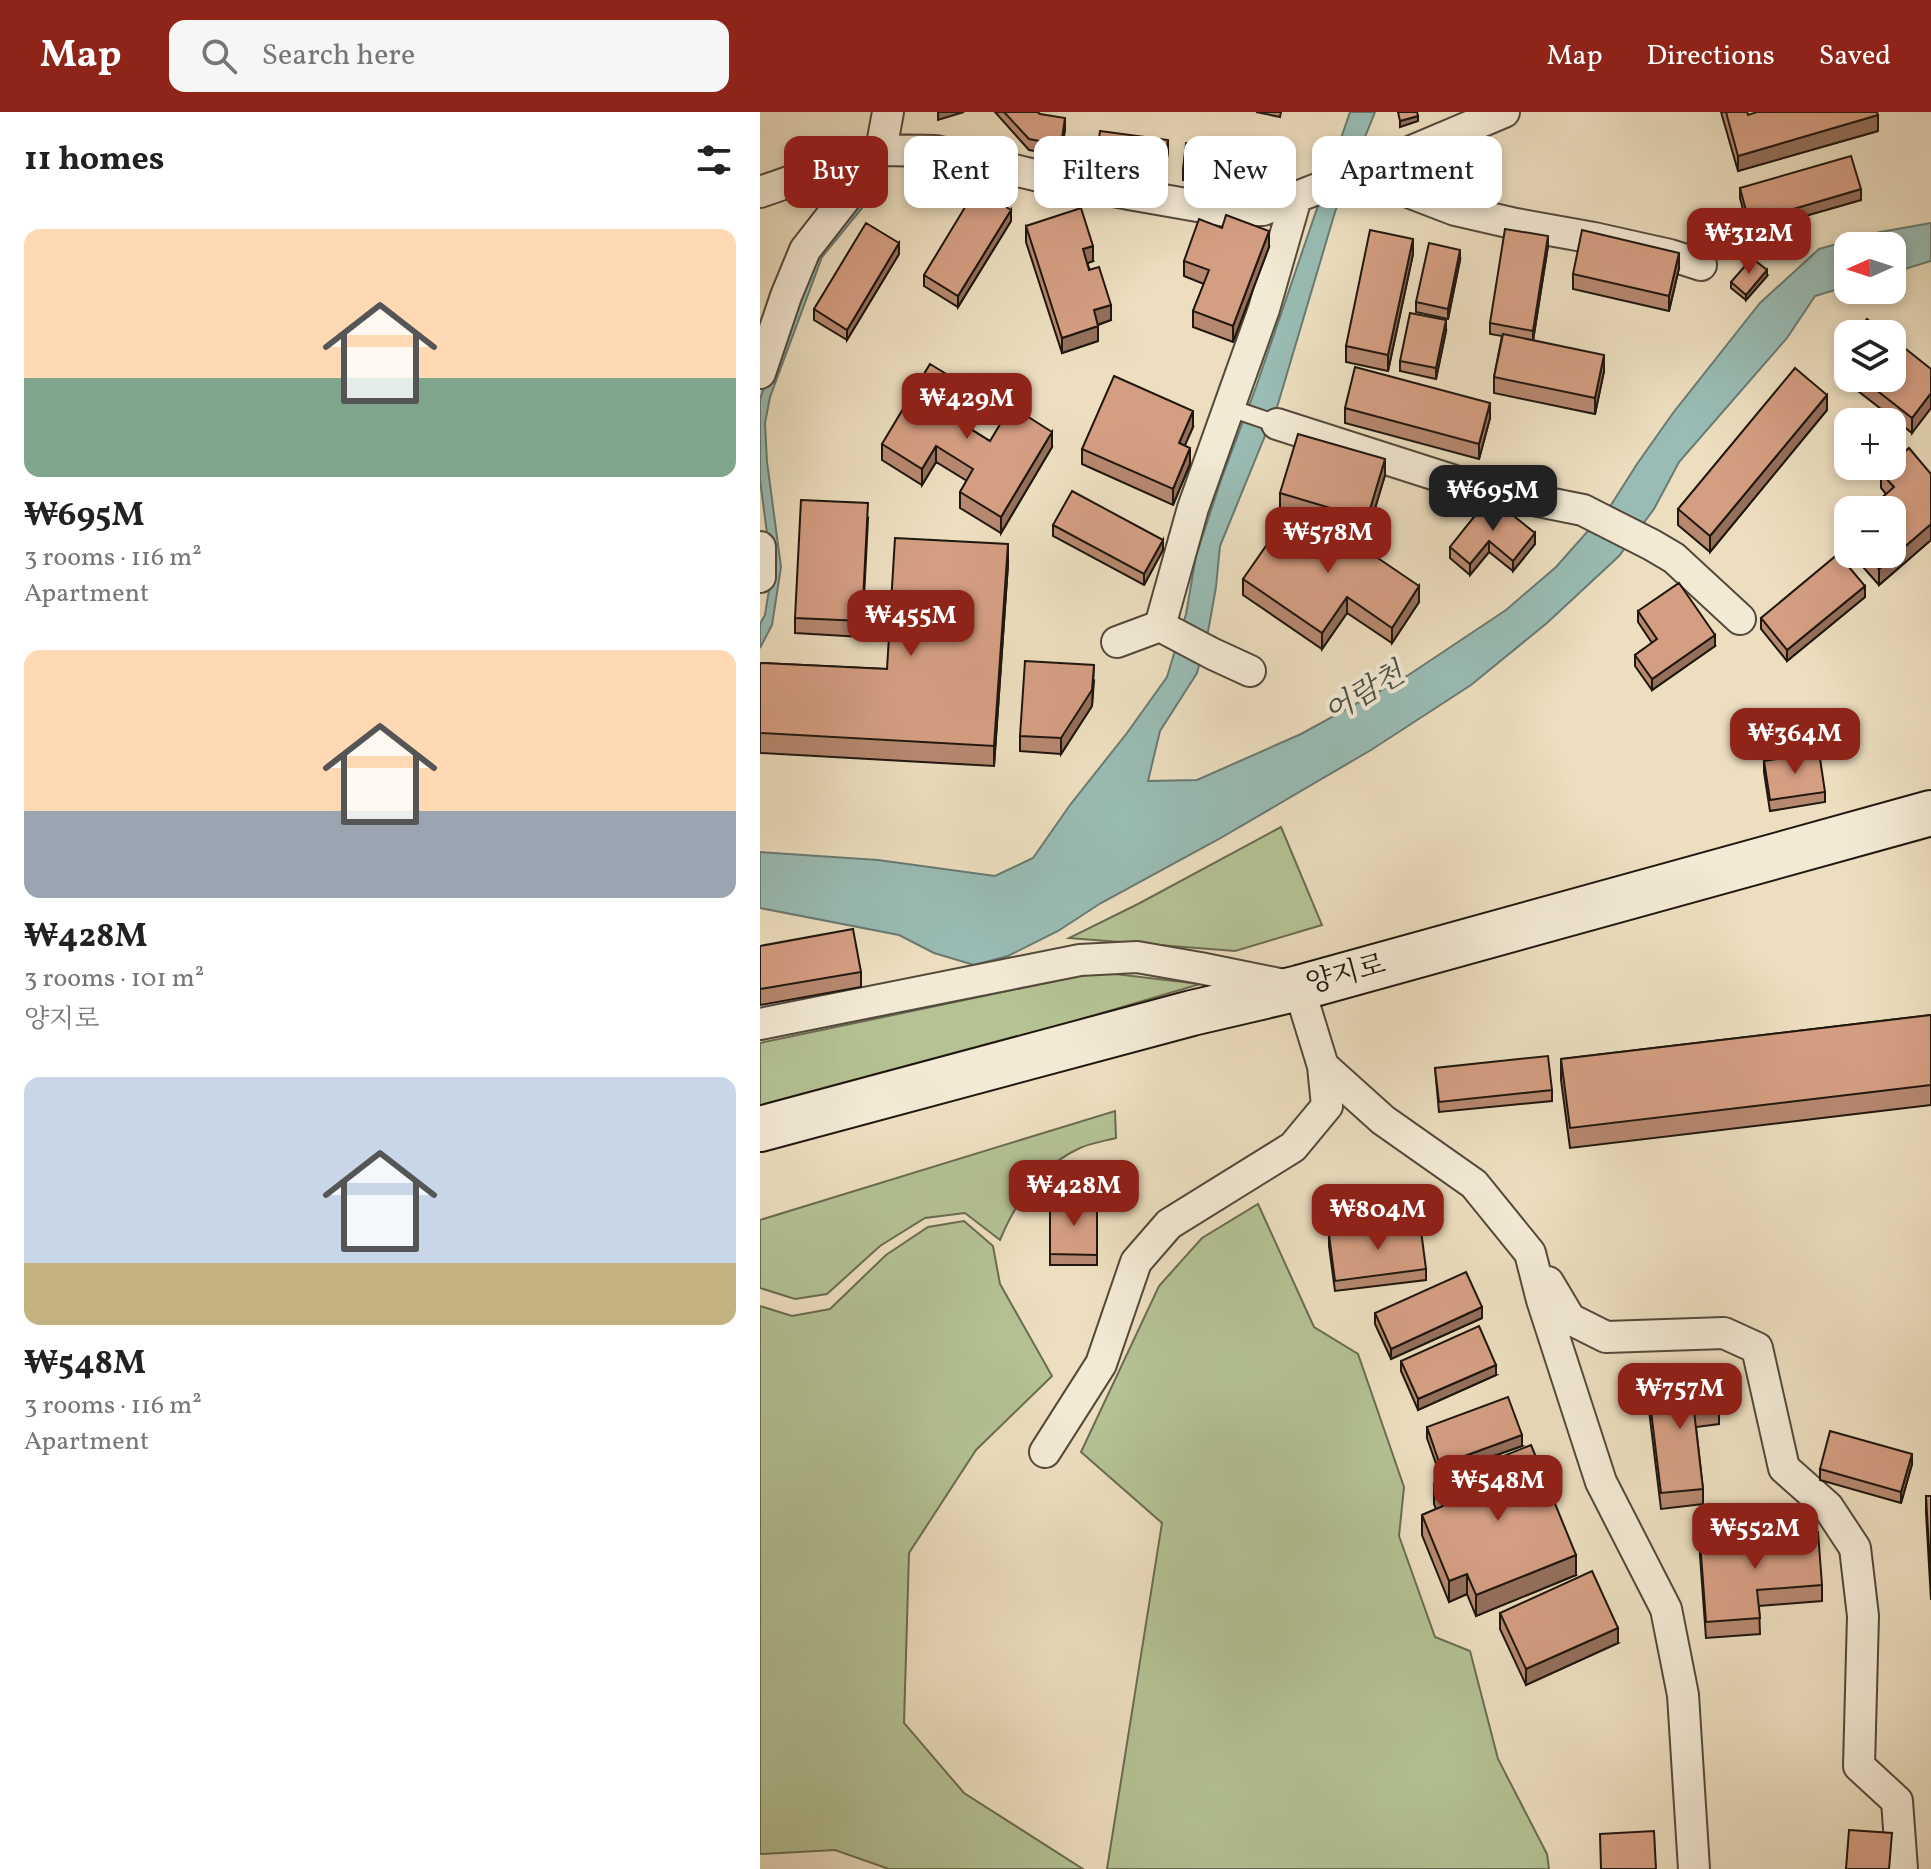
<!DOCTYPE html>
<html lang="en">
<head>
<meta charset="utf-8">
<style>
  body { margin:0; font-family:Vollkorn,"Noto Serif KR",serif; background:#f6f6f6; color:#222; height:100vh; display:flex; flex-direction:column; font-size:30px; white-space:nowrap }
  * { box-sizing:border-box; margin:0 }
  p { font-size:26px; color:#767676 }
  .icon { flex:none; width:44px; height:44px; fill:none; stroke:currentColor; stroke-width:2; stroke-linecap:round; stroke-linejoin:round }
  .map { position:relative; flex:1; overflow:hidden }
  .sheet { display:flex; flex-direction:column; background:#fff; width:760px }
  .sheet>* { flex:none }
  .banner { position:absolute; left:24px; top:24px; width:760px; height:72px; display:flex; gap:16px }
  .needle { width:52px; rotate:267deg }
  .fabs { position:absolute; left:1074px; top:120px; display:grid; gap:16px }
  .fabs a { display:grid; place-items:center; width:72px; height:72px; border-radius:16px; background:#fff; box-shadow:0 4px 12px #0003; font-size:40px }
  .price { position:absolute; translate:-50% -68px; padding:0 18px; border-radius:16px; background:#8f2418; color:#fff; font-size:26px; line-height:52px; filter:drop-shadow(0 2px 4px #0008) }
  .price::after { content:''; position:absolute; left:50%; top:48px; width:24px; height:18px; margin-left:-12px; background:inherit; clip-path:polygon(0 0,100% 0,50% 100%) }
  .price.current { background:#222; color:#fff }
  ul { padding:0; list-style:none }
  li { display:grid; align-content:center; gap:16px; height:424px; padding:0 24px }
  li span { display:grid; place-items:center; height:248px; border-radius:16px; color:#555 }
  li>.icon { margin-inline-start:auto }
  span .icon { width:144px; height:144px; fill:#fffc; stroke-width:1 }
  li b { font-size:34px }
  h2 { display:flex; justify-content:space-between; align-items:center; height:96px; padding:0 24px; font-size:34px }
  .chip { padding:0 28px; border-radius:16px; background:#fff; box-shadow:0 4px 12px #0003; font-size:28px; line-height:72px }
  .chip.current { background:#8f2418; color:#fff }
  header { display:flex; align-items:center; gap:48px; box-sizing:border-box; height:112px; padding:0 40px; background:#8f2418; color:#fff }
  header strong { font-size:38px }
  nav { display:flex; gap:44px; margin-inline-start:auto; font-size:28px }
  .search { width:560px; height:72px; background:#f6f6f6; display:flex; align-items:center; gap:20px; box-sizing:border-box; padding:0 28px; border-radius:16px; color:#767676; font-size:30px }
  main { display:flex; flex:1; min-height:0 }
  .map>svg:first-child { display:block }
  .green { fill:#b4c294; stroke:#6a6c52; stroke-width:2 }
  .water { fill:#99bcb4; stroke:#697a72; stroke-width:2 }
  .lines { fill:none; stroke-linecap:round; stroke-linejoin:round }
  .lane-casing { stroke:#53493b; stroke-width:20 }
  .street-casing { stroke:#53493b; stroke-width:34 }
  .secondary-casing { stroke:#20170f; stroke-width:48 }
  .lane { stroke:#f3ead5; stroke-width:16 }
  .street { stroke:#f3ead5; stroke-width:30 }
  .secondary { stroke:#f3ead5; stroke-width:44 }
  .wall { fill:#b68870; stroke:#20170f; stroke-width:2 }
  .shaded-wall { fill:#946f5b; stroke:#20170f; stroke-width:2 }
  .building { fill:#d49e82; stroke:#20170f; stroke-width:2 }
  .labels { text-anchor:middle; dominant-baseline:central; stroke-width:8; stroke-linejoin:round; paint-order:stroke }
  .street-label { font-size:28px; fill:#20170f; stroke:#f3ead5 }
  .water-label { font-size:30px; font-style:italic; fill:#4a5149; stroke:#f3ead5 }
</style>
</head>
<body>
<header>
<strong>Map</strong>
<div class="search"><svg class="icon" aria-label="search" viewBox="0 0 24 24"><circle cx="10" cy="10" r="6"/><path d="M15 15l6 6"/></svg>Search here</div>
<nav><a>Map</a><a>Directions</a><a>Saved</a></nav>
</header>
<main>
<section class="sheet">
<h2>11 homes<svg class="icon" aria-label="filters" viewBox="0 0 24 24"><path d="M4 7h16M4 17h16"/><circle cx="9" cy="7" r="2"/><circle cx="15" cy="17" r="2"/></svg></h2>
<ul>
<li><span style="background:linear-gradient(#ffd9b3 60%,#7fa58c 0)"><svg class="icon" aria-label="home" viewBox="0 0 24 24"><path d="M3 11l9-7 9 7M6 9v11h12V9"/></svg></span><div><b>₩695M</b><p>3 rooms · 116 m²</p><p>Apartment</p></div></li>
<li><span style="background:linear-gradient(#ffd9b3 65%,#9aa5b1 0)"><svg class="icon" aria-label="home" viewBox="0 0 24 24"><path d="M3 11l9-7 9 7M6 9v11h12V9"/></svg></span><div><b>₩428M</b><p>3 rooms · 101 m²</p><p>양지로</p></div></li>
<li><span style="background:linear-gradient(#c9d6e8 75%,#c2b280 0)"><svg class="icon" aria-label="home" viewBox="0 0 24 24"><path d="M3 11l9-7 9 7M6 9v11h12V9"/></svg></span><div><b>₩548M</b><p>3 rooms · 116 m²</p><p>Apartment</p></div></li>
</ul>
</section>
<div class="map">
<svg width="1171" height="1757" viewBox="0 0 1171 1757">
  <rect width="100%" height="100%" fill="#ecdebf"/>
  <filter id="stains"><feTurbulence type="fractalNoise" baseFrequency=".0025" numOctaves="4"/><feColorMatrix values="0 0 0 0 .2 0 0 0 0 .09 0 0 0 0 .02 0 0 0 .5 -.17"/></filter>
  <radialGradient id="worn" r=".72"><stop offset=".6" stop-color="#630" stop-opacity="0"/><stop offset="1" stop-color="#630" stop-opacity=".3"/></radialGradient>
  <!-- green -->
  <path class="green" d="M521,715L562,813L475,839L309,826L378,792Z
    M338,860L440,872L183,948L0,998V931Z
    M355,999L356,1026C345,1029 331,1031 320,1036C281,1054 256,1089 240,1128L205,1101L165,1106L120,1134L67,1182L35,1187L0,1176V1108Z
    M498,1092L554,1215L598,1242L644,1375L639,1424L675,1525L710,1539L738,1647L787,1742L789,1757H347L402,1411L321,1340L399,1174L442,1126Z
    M204,1109L233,1134L240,1172L292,1264L216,1338L149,1441L144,1611L204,1681L323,1757H129L75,1738L0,1742V1194L32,1204L70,1197L126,1143L168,1115Z"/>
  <!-- water -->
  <path class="water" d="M590,0H615L575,100L518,292L460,434L456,475L448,520L437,561L400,619L388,669L437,668L541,622L647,564L746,498L796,455L851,393L877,352L913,301L1000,191L1059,137L1120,120L1171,111V149L1132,161V134H1088V174L1055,184L1027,226L919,350L894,397L859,444L787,511L711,573L611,638L459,727L341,791L298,819L248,844L214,853L174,841L139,823L0,796V740L118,748L235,764L273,746L310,693L367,621L407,565L426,502L436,444L461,368L496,275Z
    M115,52V70L107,90L62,145L10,285L5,311L7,350L21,455L12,513L0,536V512L5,503L12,459L0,368V288L38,164Z"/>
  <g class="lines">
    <!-- lane casing -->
    <g class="lane-casing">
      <path id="lane" d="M470,296L517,312"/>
    </g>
    <!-- street casing -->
    <g class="street-casing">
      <path id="street" d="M121,38L128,0
        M614,55L643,78L695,98L756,112L834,126L910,143L941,153
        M0,80L121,38L176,39L283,65L369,82L466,99L503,98L614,55L744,0
        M0,261L26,184L45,138L98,70L104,43
        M517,312L723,378L823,398L892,433L914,446L980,507
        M0,435V465
        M400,514L453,542L490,559
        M357,530L400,514L433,396L504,197L536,86
        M0,912L320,848L377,845L440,856L539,876L563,954L567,994L533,1035L409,1112L376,1150L341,1252L285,1340
        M563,954L623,1008L714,1072L770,1141L782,1188L841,1370L906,1497L923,1583L934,1757
        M788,1170L810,1207L846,1225L964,1221L997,1236L1024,1356L1068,1395L1095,1436L1103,1504L1099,1654L1137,1689L1142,1757"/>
    </g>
    <!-- secondary casing -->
    <g class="secondary-casing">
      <path id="secondary" d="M0,1017L432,901L539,876L1171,701"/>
    </g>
    <!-- lane -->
    <use href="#lane" class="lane"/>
    <!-- street -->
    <use href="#street" class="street"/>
    <!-- secondary -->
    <use href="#secondary" class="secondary"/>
  </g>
  <!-- wall -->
  <path class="wall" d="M235,0H277L305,17L301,43L269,38Z
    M496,0H521L520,5Z
    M961,0H987L988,3L1118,19L978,59Z
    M408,39L404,66L336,58V47Z
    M500,50L497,76L423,68V57Z
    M980,76L1101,88L989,120L980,86Z
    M251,109L198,195L164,174V163Z
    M266,114L333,149L327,151L351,208L338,213V229L302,241L266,130Z
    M788,134L773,228L844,259L835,302L734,281V265L742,224L730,222V211Z
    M509,135L473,230L433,215V199L444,172L424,164V149Z
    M139,142L87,228L54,208V197Z
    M653,142L628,259L586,250V234Z
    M700,148L688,207L656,200V190Z
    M919,156L909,199L813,177V162Z
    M1007,164L986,188L971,176V170Z
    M686,219L676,267L640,259V249Z
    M1088,231V266H1132L1171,257L1152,321L1076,262V246Z
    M209,291L198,309L230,329L292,335L241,421L200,396V380L207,369L176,350L162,373L122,348V332Z
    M585,296L730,306L719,347L585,311Z
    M1067,298L950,440L918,413V397Z
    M433,315L424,334L430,352L413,393L322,352V337Z
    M1121,361L1171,362V428L1119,473L1096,447V442H1132V398H1116V391L1126,382L1121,376Z
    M625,363L607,423L565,410L659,490L632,531L587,501L562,537L483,483V467L528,426L543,404L520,397V381Z
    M730,385L775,432L753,459L729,440L710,463L690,446V435Z
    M108,407L102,525L35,521V506Z
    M293,413L403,438L384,473L293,424Z
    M248,452L234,654L0,641V551L127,557Z
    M1105,485L1027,549L1001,517V506Z
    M878,499L955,534L892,578L875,554V543L892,531L878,510Z
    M334,569L332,594L301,642L260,639V624Z
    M1004,649L1065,680V690L1010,699L1004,660Z
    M0,834L101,860V875L0,893Z
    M1171,903V993L810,1036L801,968V947Z
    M675,956L792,978V989L679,1000Z
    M290,1090H337V1153H290Z
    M569,1123L666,1157V1168L575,1179L569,1134Z
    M615,1201L722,1206L631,1247L615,1212Z
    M641,1249L736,1263L658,1298L641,1259Z
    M888,1274L959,1296V1312L936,1315L943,1377V1392L901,1397L888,1290Z
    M667,1315L762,1334L680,1363L667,1326Z
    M1152,1352L1141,1391L1060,1368V1357Z
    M674,1372L816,1463L716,1504L707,1482L689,1490L662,1423V1403L676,1397L674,1392Z
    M1166,1384H1171V1488L1166,1400Z
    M940,1429L1062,1473V1489L999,1494L1000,1522L946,1526L940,1444Z
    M740,1501L858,1531L766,1573L740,1517Z"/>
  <!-- shaded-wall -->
  <path class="shaded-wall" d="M178,0H204L178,8Z
    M1118,3V19L978,59V44Z
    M658,4V9L640,15V9Z
    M305,6V17L301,43V33Z
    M408,28V39L404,66V56Z
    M1101,77V88L989,120V110Z
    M251,98V109L198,195V184Z
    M509,119V135L473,230V214Z
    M788,124V134L773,229V219Z
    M653,127V142L628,259V243Z
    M139,131V142L87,228V218Z
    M333,134V149L323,153V137Z
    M700,138V148L688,207V197Z
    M919,141V156L909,199V184Z
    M1007,158V164L986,188V183Z
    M351,193V208L334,214V198Z
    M686,208V219L676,267V256Z
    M338,214V229L302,241V226Z
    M844,243V259L835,302V286Z
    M209,276V291L191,321V305Z
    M1171,281V296L1152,321V306Z
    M1067,283V298L950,440V424Z
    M730,291V306L719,347V332Z
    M433,299V315L419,347V331Z
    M292,320V335L241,421V405Z
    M176,334V350L162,373V357Z
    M430,336V352L413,393V377Z
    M625,347V363L607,423V407Z
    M1171,412V428L1119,473V457Z
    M775,421V432L753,459V449Z
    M403,428V438L384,473V462Z
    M729,429V440L710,463V452Z
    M248,432V452L234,654V634Z
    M659,474V490L632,531V516Z
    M1105,474V485L1027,549V538Z
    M587,485V501L562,537V521Z
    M955,523V534L892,578V567Z
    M334,553L332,594L301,642V626Z
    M722,1195V1206L631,1247V1237Z
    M736,1253V1263L658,1298V1287Z
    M762,1323V1334L680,1363V1353Z
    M1152,1342V1352L1141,1391V1380Z
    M816,1443V1463L716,1504V1483Z
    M707,1462V1482L689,1490V1469Z
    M858,1516V1531L766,1573V1557Z"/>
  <!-- building -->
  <path class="building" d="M244,0H277L280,2L305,6L301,33L269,27Z
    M638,0H657L658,4L640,9Z
    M966,0H987L988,3L997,0H1117L1118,3L978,44Z
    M340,19L408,28L404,56L336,47Z
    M426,31L500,39L497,66L423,57Z
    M1091,44L1101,77L989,110L980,76Z
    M216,77L251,98L198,184L164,163Z
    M321,96L333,134L323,137L329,158L339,155L351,193L334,198L338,214L302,226L266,114Z
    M466,103L509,119L473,214L433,199L449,158L424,149L439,107L462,116Z
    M106,111L139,131L87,218L54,197Z
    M745,117L788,124L773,219L730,211Z
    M610,118L653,127L628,243L586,234Z
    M822,118L919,141L909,184L813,162Z
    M669,131L700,138L688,197L656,190Z
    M992,146L1007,158L986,183L971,170Z
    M650,201L686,208L676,256L640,249Z
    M1107,207L1127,222H1095Z
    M743,222L844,243L835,286L734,265Z
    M1132,226L1171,257V281L1152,306L1101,266H1132Z
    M1088,231V256L1076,246Z
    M170,252L209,276L191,305L230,329L251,294L292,320L241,405L200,380L213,357L176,334L162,357L122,332Z
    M595,255L730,291L719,332L585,296Z
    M1035,256L1067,283L950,424L918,397Z
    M354,264L433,299L419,331L430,336L413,377L322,337Z
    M538,322L625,347L607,407L520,381Z
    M1149,336L1171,362V412L1119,457L1106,442H1132V398H1122L1116,391L1134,375L1121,361L1128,354H1132V351Z
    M312,379L403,428L384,462L293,413Z
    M730,385L775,421L753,449L729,429L710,452L690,435Z
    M41,388L108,391L102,509L35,506Z
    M547,398L659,474L632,516L587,485L562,521L483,467L517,418L528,426Z
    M135,426L248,432L234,634L0,621V551L127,557Z
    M1078,442L1105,474L1027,538L1001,506Z
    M919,471L955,523L892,567L875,543L897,527L878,499Z
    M265,549L334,553L332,578L301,626L260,624Z
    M1059,640L1065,680L1010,688L1004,649Z
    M93,817L101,860L0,877V834Z
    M1171,903V973L810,1016L801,947Z
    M788,944L792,978L679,990L675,956Z
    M290,1090H337V1143L290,1142Z
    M660,1111L666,1157L575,1169L569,1123Z
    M706,1160L722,1195L631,1237L615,1201Z
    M719,1214L736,1253L658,1287L641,1249Z
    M956,1266L959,1296L934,1299L943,1377L901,1381L888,1274Z
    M748,1285L762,1323L680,1353L667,1315Z
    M1070,1319L1152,1342L1141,1380L1060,1357Z
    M771,1333L816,1443L716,1483L707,1462L689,1469L662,1403L683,1394L674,1372Z
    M1166,1384H1171V1472Z
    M1058,1420L1062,1473L997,1478L1000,1506L946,1510L940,1429Z
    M832,1459L858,1516L766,1557L740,1501Z
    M1089,1718L1132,1721L1129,1757H1086Z
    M894,1719L896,1757H841L840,1722Z"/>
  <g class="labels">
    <!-- street labels -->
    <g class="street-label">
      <text transform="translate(586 863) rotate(-15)">양지로</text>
    </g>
    <!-- water labels -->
    <g class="water-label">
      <text transform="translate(605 582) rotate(-31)">어람천</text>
    </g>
  </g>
  <rect width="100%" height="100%" filter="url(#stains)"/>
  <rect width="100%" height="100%" fill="url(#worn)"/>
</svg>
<div class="fabs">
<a><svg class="needle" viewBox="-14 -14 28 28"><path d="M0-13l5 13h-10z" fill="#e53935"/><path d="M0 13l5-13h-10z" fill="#767676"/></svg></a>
<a><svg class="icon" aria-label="layers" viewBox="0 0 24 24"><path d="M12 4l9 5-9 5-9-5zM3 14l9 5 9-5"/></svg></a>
<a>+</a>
<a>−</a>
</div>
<b class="price" style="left:989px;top:164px">₩312M</b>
<b class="price" style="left:207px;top:329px">₩429M</b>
<b class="price current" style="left:733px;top:421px">₩695M</b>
<b class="price" style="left:568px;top:463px">₩578M</b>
<b class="price" style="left:151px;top:546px">₩455M</b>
<b class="price" style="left:1035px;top:664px">₩364M</b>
<b class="price" style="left:314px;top:1116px">₩428M</b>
<b class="price" style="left:618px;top:1140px">₩804M</b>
<b class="price" style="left:920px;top:1319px">₩757M</b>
<b class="price" style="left:738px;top:1411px">₩548M</b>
<b class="price" style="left:995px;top:1459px">₩552M</b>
<div class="banner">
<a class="chip current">Buy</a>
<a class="chip">Rent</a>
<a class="chip">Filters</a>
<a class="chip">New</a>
<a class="chip">Apartment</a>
</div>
</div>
</main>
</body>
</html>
